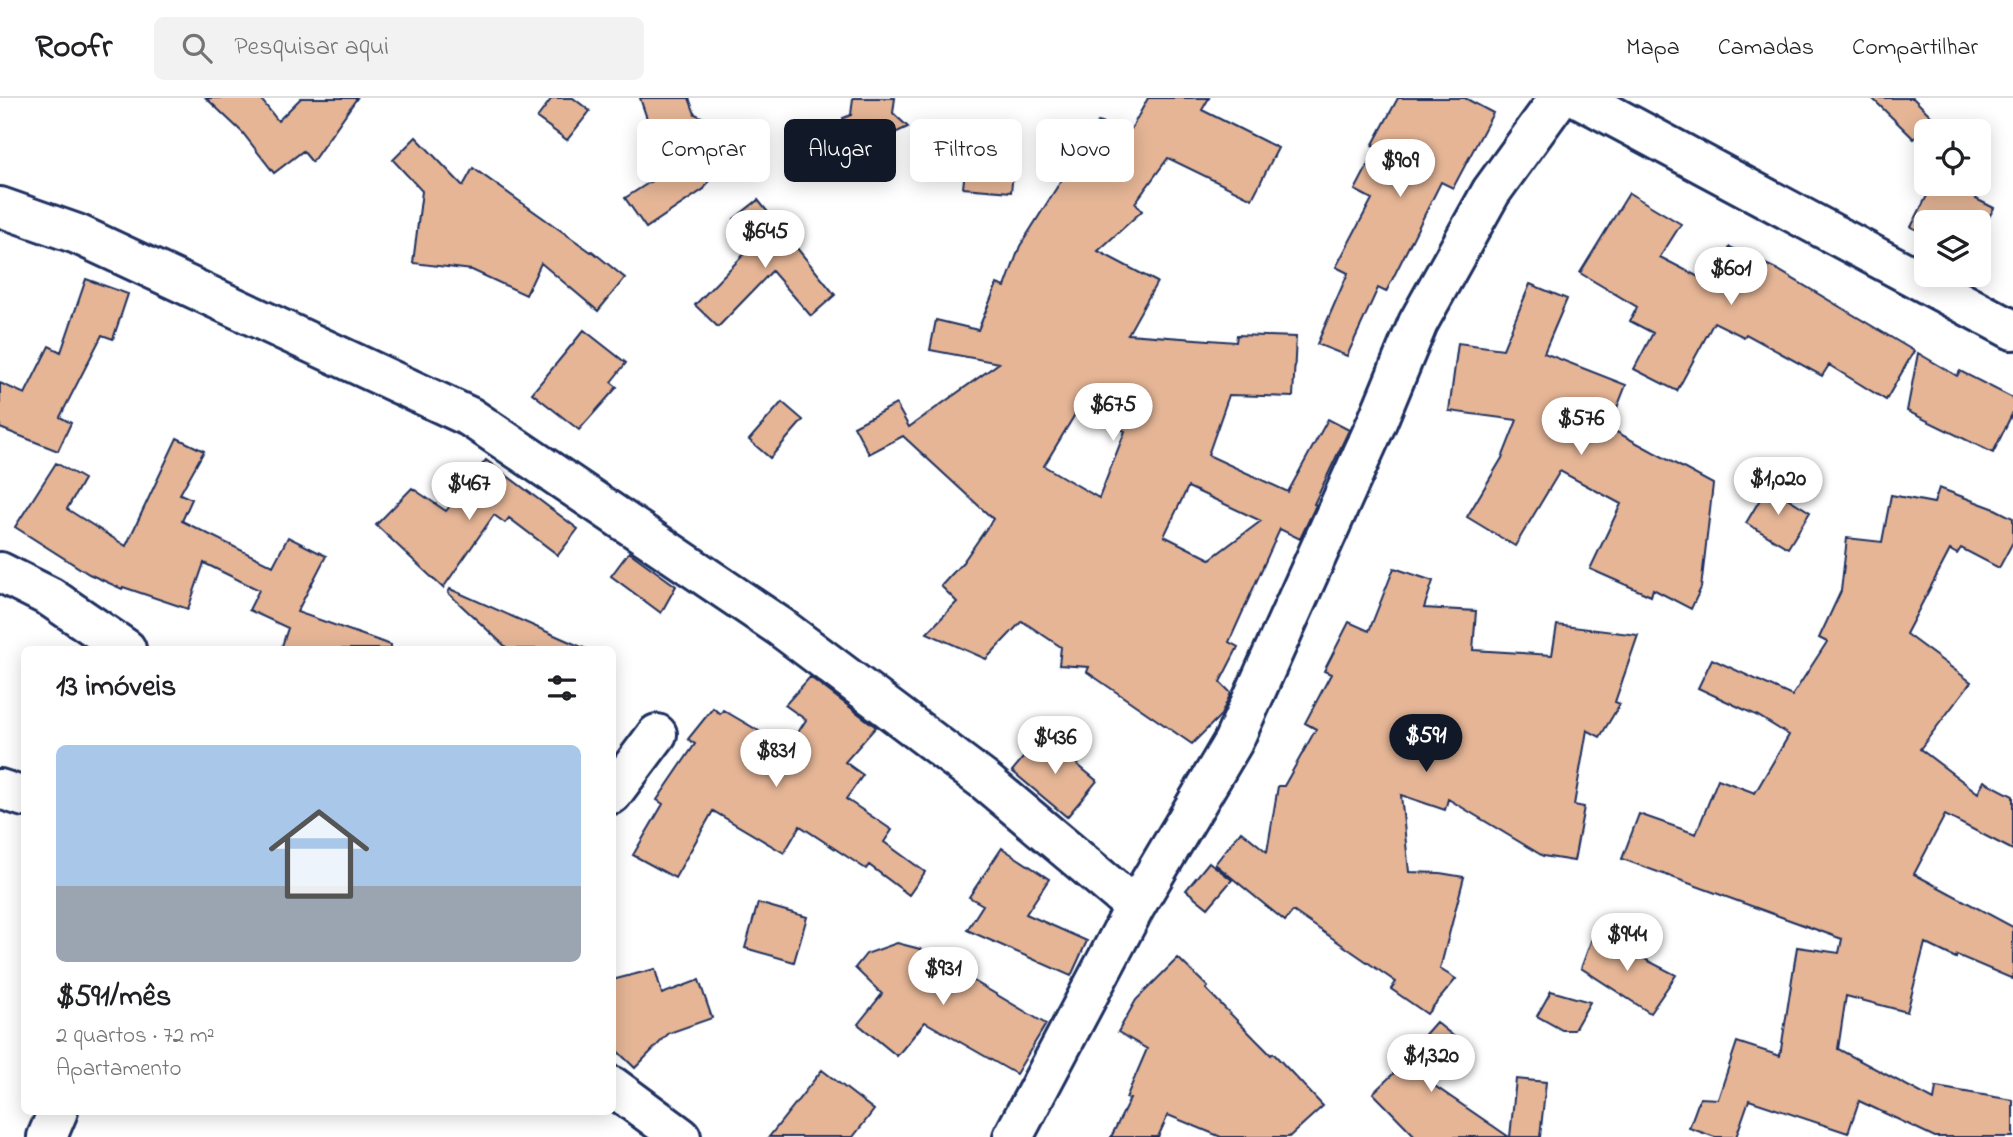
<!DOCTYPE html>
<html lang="pt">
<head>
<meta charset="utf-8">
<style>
  body { margin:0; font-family:"Indie Flower",sans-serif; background:#f2f2f2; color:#202124; height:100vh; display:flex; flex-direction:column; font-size:26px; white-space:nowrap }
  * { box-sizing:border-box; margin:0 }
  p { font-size:23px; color:#757577 }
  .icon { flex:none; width:38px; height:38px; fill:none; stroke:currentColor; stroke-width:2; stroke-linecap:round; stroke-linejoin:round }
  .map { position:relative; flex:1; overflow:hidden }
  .details { position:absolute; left:21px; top:548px; width:595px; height:469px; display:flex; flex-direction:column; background:#fff; border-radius:10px; box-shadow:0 4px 18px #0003 }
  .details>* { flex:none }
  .hud { position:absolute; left:637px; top:21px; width:665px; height:63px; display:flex; gap:14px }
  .controls { position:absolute; left:1914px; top:21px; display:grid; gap:14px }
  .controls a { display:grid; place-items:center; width:77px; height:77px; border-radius:10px; background:#fff; box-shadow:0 4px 18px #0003; font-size:35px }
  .price { position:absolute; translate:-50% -60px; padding:0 16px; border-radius:24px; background:#fff; color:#222; font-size:23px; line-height:46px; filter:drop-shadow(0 2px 4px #0008) }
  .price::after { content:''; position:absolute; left:50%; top:42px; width:21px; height:16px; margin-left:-10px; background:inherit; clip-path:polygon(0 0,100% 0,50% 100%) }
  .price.active { background:#111827; color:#fff }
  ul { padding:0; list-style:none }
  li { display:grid; align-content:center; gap:14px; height:371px; padding:0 35px }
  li+li { border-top:2px solid #e0e0e0 }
  li span { display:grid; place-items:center; height:217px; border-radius:10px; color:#555 }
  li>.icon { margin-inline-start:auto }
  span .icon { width:126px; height:126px; fill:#fffc; stroke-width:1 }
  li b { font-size:30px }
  h2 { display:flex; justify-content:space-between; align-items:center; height:84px; padding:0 35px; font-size:30px }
  .pill { padding:0 24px; border-radius:10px; background:#fff; box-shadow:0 4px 18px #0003; font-size:24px; line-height:63px }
  .pill.active { background:#111827; color:#fff }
  header { display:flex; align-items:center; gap:42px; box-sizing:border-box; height:98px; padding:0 35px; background:#fff; border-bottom:2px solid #e0e0e0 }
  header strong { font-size:33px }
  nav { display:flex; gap:38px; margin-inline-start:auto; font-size:24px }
  .search { width:490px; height:63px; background:#f2f2f2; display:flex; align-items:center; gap:18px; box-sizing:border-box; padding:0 24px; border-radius:10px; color:#757577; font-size:26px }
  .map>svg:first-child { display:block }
  .building { fill:#e5b596; stroke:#1b2f5e; stroke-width:2; fill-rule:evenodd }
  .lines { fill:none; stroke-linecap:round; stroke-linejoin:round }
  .minor-casing { stroke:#1b2f5e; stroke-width:44 }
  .minor { stroke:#fff; stroke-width:38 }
</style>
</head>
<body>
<header>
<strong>Roofr</strong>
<div class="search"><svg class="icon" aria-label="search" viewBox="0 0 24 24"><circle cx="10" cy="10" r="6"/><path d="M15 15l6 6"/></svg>Pesquisar aqui</div>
<nav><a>Mapa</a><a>Camadas</a><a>Compartilhar</a></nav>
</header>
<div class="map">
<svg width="2013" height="1039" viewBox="0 0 2013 1039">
  <rect width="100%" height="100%" fill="#fff"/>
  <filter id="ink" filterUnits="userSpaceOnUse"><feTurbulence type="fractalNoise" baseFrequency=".0143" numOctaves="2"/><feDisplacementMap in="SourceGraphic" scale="14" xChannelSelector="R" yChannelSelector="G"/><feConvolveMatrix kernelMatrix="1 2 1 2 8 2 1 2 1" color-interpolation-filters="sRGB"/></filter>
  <g filter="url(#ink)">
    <!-- building -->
    <path class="building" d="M206,0H260L278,23L301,0H357L312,64L303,53L274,75L242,34Z
      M552,0H573L590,13L567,42L537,20Z
      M640,0H689L695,16L737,36L704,91L646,130L625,100L675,68L660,59Z
      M853,0H895L893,15L908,29L858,52L843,20L851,17Z
      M1148,0H1209L1202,12L1278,50L1252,101L1168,60L1135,105L1142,113L1098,153L1157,184L1128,236L1236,244L1237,237L1296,239L1293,299L1229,297L1208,357L1288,394L1328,321L1349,332L1314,406L1316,407L1300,441L1280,431L1229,544L1238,549L1220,584L1231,595L1221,617L1192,646L1087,574L1089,569L1059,567L1061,549L1022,523L986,561L927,535L957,504L941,488L963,464L993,421L903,338L869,356L854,328L896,306L909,329L999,265L930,252L936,222L978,232L997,186L1005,189L1020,148L1098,24L1129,35ZM1077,313L1125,333L1099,400L1044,368ZM1188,389L1261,423L1210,461L1164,438Z
      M1398,0H1465L1493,15L1453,90L1441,84L1386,194L1378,190L1347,258L1317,246L1348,175L1336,169L1372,101L1355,92L1377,50L1372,48Z
      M1872,0H1913L1934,21L1914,41Z
      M969,34L1017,39L1011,94L963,90Z
      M416,39L463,88L473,70L591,154L592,153L625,180L598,213L541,165L526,197L472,172L413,165L422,93L393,62Z
      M1933,86H1983L1976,101L1994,110L1979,138V124H1927V137L1911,129Z
      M1629,95L1681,126L1660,159L1712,186L1730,149L1778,172L1914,253L1886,302L1829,267L1822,278L1746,236L1744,239L1714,224L1677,293L1634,271L1653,235L1630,223L1637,209L1580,175Z
      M758,102L835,197L811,218L772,173L718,229L695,207L754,146L734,121Z
      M86,181L128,196L113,241L102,237L60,319L71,325L58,353L0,330V285L25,296L49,248L61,254Z
      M1530,186L1567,201L1544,255L1626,287L1609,330L1713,386L1701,490L1691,511L1653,491L1651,498L1590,471L1621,406L1560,373L1515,448L1467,419L1502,360L1517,322L1449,313L1458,245L1503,251Z
      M584,232L626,265L611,284L617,289L579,332L532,295Z
      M1918,255L1957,278L1960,273L2013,300V314L1993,355L1907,313Z
      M782,304L803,322L770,360L749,342Z
      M177,340L204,353L180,396L192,401L182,423L273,468L288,439L326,458L297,514L391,547V551H281L288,530L249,512L259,492L204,465L188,511L123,489L122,491L89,476L15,429L56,365L84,381L67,411L126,448Z
      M486,362L578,431L558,457L509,420L505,425L494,417L443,490L376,427L412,390L446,413Z
      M1768,388L1810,414L1788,450L1746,425Z
      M1939,390L1995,411L2013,420V444L1999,470L1961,450L1957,456L1950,452L1906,536L1971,584L1920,651L1978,695L1984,683L2013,698V752L1945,717L1914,776L2013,829V881L1957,857L1956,860L1925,845L1907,914L1846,898L1838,951L1934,1002L1936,989L2013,1002V1039H1935L1859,1003L1848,1035L1749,1002L1736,1039H1715L1689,1030L1700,1000L1718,1001L1737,944L1780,958L1797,849L1839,855L1842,841L1622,761L1639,716L1696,736L1718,681L1755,695L1789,637L1758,618L1698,590L1712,561L1792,598L1827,544L1819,540L1841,493L1847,440L1882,444L1891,397L1934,405Z
      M629,454L676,488L661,515L611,478Z
      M1394,470L1433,483L1424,510L1476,513L1473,552L1552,557L1557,527L1638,537L1615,604L1620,606L1600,639L1587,632L1574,707L1584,709L1574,763L1543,758L1448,701L1445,712L1401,697L1409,774L1440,775L1464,779L1440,871L1456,881L1427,916L1391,891L1396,884L1293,813L1285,823L1215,766L1241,733L1267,754L1278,688H1284L1316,631L1305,625L1331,576L1324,573L1349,524L1369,533Z
      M450,491L586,551H508L448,495Z
      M810,579L876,629L845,664L863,677L846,701L892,732L884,744L925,774L909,797L869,767L866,771L800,728L784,755L713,713L675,780L633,757L663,706L657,702L695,646L688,641L713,610L720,616L723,612L788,650L806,622L785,607Z
      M1042,637L1097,683L1067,719L1012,673Z
      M1002,750L1049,781L1026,816L1087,843L1071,878L967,832L983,807L969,799Z
      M1209,764L1232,782L1208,810L1186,792Z
      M758,805L807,819L794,864L745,850Z
      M1594,835L1676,877L1650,915L1581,870Z
      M897,845L920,851L1046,926L1016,976L925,924L897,958L858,926L882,896L855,870L866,856Z
      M1178,860L1208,889L1206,891L1271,957L1273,955L1323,1008L1289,1039H1221L1168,1017L1158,1039H1111L1130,1001L1126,1000L1147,951L1118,934L1136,902Z
      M655,871L662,896L699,882L712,920L669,935L635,970L612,948V882Z
      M1551,893L1590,904L1574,932H1562L1537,918Z
      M1436,924L1462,945L1429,984L1509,1039H1416L1373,995L1416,954L1412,951Z
      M822,972L874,1012L853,1039H769Z
      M1516,981L1546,984L1540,1039H1510Z"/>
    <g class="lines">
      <!-- minor casing -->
      <g class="minor-casing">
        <path id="minor" d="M1579,0L2013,232
          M0,109L77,136L470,319L779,528L985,683L1135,809
          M0,474L50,499L126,551
          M0,691L24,699
          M612,696L657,636
          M612,988L681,1039
          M47,1039L58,1013
          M1013,1039L1135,809L1233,644L1377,324L1418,225L1491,94L1559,0"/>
      </g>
      <!-- minor -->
      <use href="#minor" class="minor"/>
    </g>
  </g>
</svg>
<div class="controls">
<a><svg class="icon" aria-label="locate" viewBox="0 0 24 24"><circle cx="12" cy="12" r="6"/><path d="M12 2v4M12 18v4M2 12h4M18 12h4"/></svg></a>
<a><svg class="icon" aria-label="layers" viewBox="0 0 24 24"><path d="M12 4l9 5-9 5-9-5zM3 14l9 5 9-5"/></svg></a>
</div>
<b class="price" style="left:1400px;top:101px">$909</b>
<b class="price" style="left:765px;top:172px">$645</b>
<b class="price" style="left:1731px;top:209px">$601</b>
<b class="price" style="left:1113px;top:345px">$675</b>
<b class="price" style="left:1581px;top:359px">$576</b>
<b class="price" style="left:1778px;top:419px">$1,020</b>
<b class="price" style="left:469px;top:424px">$467</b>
<b class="price active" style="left:1426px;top:676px">$591</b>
<b class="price" style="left:1055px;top:678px">$436</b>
<b class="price" style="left:776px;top:691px">$831</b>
<b class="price" style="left:1627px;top:875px">$944</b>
<b class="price" style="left:943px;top:909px">$931</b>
<b class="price" style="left:1431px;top:996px">$1,320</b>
<div class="hud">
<a class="pill">Comprar</a>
<a class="pill active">Alugar</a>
<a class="pill">Filtros</a>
<a class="pill">Novo</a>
</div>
<section class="details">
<h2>13 imóveis<svg class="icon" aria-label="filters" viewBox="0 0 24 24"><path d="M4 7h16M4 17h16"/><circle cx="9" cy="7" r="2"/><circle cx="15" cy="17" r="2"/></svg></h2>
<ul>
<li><span style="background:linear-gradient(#a9c7e8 65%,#9aa5b1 0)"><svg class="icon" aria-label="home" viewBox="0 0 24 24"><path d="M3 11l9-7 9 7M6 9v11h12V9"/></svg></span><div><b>$591/mês</b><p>2 quartos · 72 m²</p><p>Apartamento</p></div></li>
</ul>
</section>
</div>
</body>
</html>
